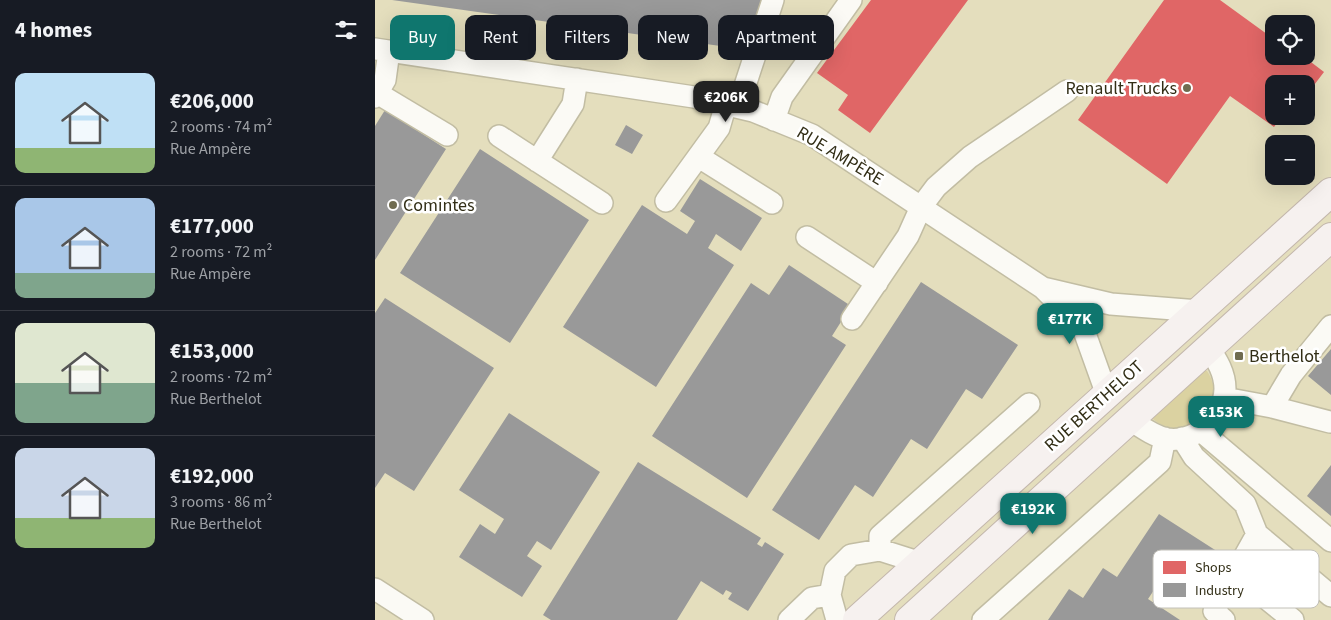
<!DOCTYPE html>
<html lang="en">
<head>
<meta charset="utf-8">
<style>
  body { margin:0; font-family:"Source Sans 3",sans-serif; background:#20242c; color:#f1f3f6; height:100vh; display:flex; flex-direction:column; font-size:19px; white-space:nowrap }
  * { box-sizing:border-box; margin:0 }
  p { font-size:16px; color:#9ea1a6 }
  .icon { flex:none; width:28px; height:28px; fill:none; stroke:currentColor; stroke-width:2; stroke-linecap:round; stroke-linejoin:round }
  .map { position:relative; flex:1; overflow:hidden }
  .panel { display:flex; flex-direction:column; background:#171b24; width:375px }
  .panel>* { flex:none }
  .banner { position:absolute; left:15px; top:15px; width:475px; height:45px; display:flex; gap:10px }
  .buttons { position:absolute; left:890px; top:15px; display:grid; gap:10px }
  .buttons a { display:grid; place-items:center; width:50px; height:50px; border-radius:10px; background:#171b24; box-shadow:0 5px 20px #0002; font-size:25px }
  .price { position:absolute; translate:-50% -42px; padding:0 11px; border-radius:10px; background:#0f766e; color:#fff; font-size:16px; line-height:32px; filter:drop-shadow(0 1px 2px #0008) }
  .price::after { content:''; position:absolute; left:50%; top:30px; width:15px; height:11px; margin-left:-8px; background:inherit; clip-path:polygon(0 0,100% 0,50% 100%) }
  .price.on { background:#222; color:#fff }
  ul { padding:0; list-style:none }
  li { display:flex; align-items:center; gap:15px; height:125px; padding:0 15px }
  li+li { border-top:1px solid #363941 }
  li span { display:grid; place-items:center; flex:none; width:140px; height:100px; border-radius:10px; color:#555 }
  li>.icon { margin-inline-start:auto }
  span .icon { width:60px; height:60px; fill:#fffc; stroke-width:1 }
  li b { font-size:21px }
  h2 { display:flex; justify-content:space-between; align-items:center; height:60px; padding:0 15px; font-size:21px }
  .tag { padding:0 18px; border-radius:10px; background:#171b24; box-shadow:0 5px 20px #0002; font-size:18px; line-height:45px }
  .tag.on { background:#0f766e; color:#fff }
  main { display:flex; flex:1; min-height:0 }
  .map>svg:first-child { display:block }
  .green { fill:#dbd2a1 }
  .shops { fill:#e06666 }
  .industry { fill:#999 }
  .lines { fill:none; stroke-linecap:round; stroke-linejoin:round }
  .minor-casing { stroke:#c2bda3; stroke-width:24 }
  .major-casing { stroke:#c3b7ac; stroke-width:30 }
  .minor { stroke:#fbfaf5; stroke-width:21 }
  .major { stroke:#f6f1ef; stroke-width:28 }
  .poi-dot { fill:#706c50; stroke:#fff; stroke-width:2 }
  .labels { text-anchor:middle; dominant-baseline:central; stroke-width:5; stroke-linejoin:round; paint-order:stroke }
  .poi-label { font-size:18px; fill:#322e16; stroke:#fff; text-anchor:start }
  .street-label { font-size:18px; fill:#322e16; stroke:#fff }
  .key { fill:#fff; stroke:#c2c0b9; stroke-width:1 }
  .key-label { font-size:14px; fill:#322e16 }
</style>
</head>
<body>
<main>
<section class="panel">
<h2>4 homes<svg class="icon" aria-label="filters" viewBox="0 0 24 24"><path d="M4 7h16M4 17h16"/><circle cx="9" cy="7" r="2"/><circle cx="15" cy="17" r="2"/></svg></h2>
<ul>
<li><span style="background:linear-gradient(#bfe0f5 75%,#8fb573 0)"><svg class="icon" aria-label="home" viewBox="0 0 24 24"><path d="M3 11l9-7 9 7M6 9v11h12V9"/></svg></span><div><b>€206,000</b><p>2 rooms · 74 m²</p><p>Rue Ampère</p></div></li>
<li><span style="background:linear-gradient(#a9c7e8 75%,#7fa58c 0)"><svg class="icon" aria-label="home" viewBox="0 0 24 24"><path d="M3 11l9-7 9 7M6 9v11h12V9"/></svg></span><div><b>€177,000</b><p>2 rooms · 72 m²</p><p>Rue Ampère</p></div></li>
<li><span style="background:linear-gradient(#dfe7d0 60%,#7fa58c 0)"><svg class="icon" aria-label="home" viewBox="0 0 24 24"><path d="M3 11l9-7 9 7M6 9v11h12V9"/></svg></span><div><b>€153,000</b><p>2 rooms · 72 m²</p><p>Rue Berthelot</p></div></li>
<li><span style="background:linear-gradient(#c9d6e8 70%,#8fb573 0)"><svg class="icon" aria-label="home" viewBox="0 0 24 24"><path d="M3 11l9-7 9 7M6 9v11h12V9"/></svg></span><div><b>€192,000</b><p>3 rooms · 86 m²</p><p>Rue Berthelot</p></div></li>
</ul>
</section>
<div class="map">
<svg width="956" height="620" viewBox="0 0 956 620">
  <rect width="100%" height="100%" fill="#e4debd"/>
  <!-- green -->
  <path class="green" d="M825,371H832C856,406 810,447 778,419L779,412Z"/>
  <!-- shops -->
  <path class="shops" d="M496,0H593L495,133L463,110L473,95L442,73Z
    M789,0H845L896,37L899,33V56H928L949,72L933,93L935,94L931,100V84H899V116H907L899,127L855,96L792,184L703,120Z"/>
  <!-- industry -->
  <path class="industry" d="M17,0H390L374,50Z
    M10,110L71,149L0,260V126Z
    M251,125L268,135L257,154L240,145Z
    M105,149L214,220L135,343L25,273Z
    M325,179L387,218L366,251L341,234L333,248L359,265L281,387L188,327L267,205L312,234L320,221L305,211Z
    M414,265L476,306L457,336L471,345L372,498L277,436L376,283L394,295Z
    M546,282L643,345L607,399L591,389L552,449L536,439L498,497L480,485L444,540L397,510Z
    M10,298L119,368L39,491L10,473L0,488V313Z
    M956,349V395L933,376Z
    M134,413L225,472L176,550L162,541L152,556L167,566L147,597L84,557L105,524L120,534L129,519L84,490Z
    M263,462L386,538L382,544L387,547L390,542L409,554L373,611L353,599L357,593L351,590L348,595L326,581L302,620H176L168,615Z
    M956,465V516L932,496Z
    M784,514L851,557L832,586L797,563L773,599L805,620H673L694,589L708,598L728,568L742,577Z"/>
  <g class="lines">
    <!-- minor casing -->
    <g class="minor-casing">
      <path id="minor" d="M0,49L319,97L378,111L437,135L668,288L708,328L732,395
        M2,93L72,135
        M0,97L10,80L14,51
        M363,107L398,0
        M399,120L407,97L476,0
        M124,136L227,203
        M324,157L397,203
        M162,161L198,104L202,79
        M291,201L344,128L351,104
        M432,237L502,283
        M668,288L736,304L824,311
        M477,319L533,236L546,207L561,187L595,157L692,91
        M849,398L897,407L955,422
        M897,407L916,375L956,326
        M754,419C765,426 778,436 792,439C820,443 849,418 850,389C850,373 842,360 833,347
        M826,431L956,541
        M807,438L819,457L870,504L882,534L839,611L849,620
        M882,534L956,596
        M505,550V536L654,404
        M860,573L918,620
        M0,589L48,620
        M414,620L437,598L455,595
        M462,620L455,595L460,571L476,555L505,550L546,563
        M608,620L785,462L790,438"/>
    </g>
    <!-- major casing -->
    <g class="major-casing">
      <path id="major" d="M482,620L956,192
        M534,620L956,237"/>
    </g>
    <!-- minor -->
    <use href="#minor" class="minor"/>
    <!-- major -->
    <use href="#major" class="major"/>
  </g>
  <!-- markers -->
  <g class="poi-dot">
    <circle cx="812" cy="88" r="5"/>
    <circle cx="18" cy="205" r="5"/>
    <rect x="859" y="351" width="10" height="10" rx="2.5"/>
  </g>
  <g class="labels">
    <!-- poi labels -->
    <g class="poi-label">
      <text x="802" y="88" text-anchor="end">Renault Trucks</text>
      <text x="28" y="205">Comintes</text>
      <text x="874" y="356">Berthelot</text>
    </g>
    <!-- street labels -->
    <g class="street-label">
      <text transform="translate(465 156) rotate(31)">RUE AMPÈRE</text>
      <text transform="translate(719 406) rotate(-42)">RUE BERTHELOT</text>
    </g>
  </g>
  <!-- legend -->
  <rect x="778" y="550" width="166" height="58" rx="8" class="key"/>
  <rect x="788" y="561" width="23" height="13" fill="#e06666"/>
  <rect x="788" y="583" width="23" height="14" fill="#999"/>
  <g class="key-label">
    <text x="820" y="572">Shops</text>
    <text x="820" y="595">Industry</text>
  </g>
</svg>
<div class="buttons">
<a><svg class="icon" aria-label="locate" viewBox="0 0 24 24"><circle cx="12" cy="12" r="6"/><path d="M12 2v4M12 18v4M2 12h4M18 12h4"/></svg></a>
<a>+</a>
<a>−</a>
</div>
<b class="price on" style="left:351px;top:123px">€206K</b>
<b class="price" style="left:695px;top:345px">€177K</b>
<b class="price" style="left:846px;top:438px">€153K</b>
<b class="price" style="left:658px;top:535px">€192K</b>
<div class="banner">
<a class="tag on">Buy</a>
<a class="tag">Rent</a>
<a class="tag">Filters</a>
<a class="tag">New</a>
<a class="tag">Apartment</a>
</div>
</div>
</main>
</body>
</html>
